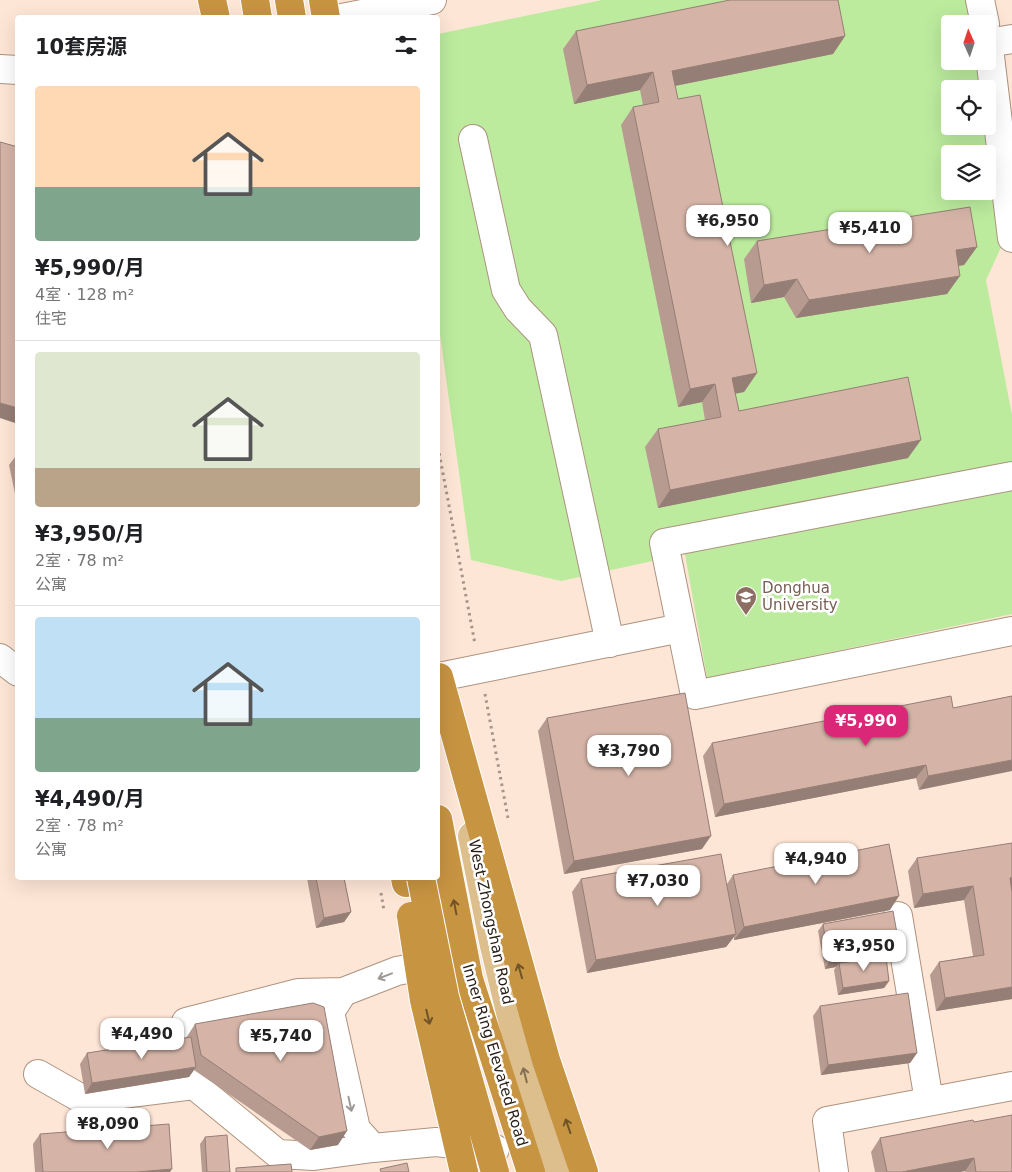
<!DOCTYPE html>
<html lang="zh">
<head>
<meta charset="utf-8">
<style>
  body { margin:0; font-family:"DejaVu Sans","Noto Sans SC",sans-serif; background:#f2f2f2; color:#202124; height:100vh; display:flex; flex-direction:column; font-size:19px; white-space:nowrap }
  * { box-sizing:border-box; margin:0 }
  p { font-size:16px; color:#757577 }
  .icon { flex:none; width:28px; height:28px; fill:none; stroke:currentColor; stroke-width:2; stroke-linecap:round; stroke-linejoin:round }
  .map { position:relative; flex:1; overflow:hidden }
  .sheet { position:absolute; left:15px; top:15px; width:425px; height:865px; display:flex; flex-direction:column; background:#fff; border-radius:5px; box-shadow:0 5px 20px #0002 }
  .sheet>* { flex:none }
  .needle { width:32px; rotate:357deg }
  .fabs { position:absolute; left:941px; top:15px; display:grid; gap:10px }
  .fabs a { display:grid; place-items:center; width:55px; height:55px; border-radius:5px; background:#fff; box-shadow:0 5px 20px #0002; font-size:25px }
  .price { position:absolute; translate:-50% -42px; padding:0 11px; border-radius:10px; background:#fff; color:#222; font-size:16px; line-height:32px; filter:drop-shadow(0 1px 2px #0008) }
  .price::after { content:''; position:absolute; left:50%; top:30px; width:15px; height:11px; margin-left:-8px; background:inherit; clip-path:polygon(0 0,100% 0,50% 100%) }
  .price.selected { background:#db2777; color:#fff }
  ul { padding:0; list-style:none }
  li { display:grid; align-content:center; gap:10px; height:265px; padding:0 20px }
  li+li { border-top:1px solid #e0e0e0 }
  li span { display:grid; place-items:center; height:155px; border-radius:5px; color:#555 }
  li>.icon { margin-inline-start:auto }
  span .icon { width:90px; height:90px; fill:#fffc; stroke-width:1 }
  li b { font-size:21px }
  h2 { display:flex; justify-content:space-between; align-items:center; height:60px; padding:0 20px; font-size:21px }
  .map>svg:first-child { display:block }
  .green { fill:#bceb9e; fill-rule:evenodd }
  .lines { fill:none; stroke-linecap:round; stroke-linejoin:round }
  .minor-casing { stroke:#ad927f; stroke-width:30 }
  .major-casing { stroke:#fff; stroke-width:30 }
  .highway-casing { stroke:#fff; stroke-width:30 }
  .path { stroke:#a69487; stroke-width:3; stroke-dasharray:2.5 4; stroke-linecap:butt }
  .minor { stroke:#fff; stroke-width:28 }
  .major { stroke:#ddbf8e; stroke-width:28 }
  .highway { stroke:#c79442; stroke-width:28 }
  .highway-bridge-casing { stroke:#fff; stroke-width:30; stroke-linecap:butt }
  .highway-bridge { stroke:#c79442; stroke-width:28 }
  .wall { fill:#b79b90 }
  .shaded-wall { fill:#957e75 }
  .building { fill:#d5b4a7; stroke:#957e75 }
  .oneway { stroke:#6f5329 }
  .oneway2 { stroke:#9e9996 }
  .oneway3 { stroke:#826e52 }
  .labels { text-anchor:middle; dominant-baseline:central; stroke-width:5; stroke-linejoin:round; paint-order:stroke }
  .education-label { font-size:15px; fill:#785e54; stroke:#fff; text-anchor:start }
  .street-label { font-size:15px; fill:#271d15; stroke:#fff }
</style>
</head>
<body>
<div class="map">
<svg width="1012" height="1172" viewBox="0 0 1012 1172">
  <rect width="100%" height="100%" fill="#fee6d6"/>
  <!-- green -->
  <path class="green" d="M602,0H966L970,24H950V61H976L981,89H950V126H987L1005,239L986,280L1012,415V614L707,678L685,554L561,581L471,560L438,320V34ZM950,154H988V191H950Z"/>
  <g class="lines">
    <!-- minor casing -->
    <g class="minor-casing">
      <path id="minor" d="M980,0L985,24
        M342,18L432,0
        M988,40L1012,238
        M988,43L1012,39
        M0,69L18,70
        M473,139L506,290L518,309L543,335L610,643
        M1012,476L664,543L695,695L1012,631
        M0,658L18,672
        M439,677L681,628
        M898,916L929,1101
        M443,962L397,971L343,992L330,1012L356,1129L373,1148L436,1142L495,1149
        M343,992L298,993L186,1022L182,1031L194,1085L278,1154L314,1156L373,1148
        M38,1074L82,1099L194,1085
        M834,1172L827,1121L1012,1086"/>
    </g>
    <!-- major casing -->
    <g class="major-casing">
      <path id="major" d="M472,836L494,946L527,1082L555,1172"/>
    </g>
    <!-- highway casing -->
    <g class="highway-casing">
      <path id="highway" d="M212,0L216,18
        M255,0L258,18
        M289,0L292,18
        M323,0L326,18
        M439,677L546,1060L584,1172
        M438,819L469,979L531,1172
        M405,878L406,883"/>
    </g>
    <!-- path -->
    <path class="path" d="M438,447L475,644
      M485,694L508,818
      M381,893L384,911"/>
    <!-- minor -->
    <use href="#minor" class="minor"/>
    <!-- major -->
    <use href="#major" class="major"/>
    <!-- highway -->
    <use href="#highway" class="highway"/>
    <!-- highway-bridge casing -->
    <g class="highway-bridge-casing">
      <path id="highway-bridge" d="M421,878L445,997L495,1172
        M411,916L424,1000L464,1172"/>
    </g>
    <!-- highway-bridge -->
    <use href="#highway-bridge" class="highway-bridge"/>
  </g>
  <!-- wall -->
  <path class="wall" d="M576,31L845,36L833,54L675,86L678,99L757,373L744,392L735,393L739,411L908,458L658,508L645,447L658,429L705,420L702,402L678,407L621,125L633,107L643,105L640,90L574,104L563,49Z
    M757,241L977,247L964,265L958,266L947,294L796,318L784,297L751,303L744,259Z
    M18,453V508L9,465Z
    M1012,696L919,790L916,778L715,817L703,756L712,743L953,708Z
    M547,718L702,849L564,874L538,731Z
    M917,858L1011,889L1012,999L936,1011L930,975L939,962L973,956L964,900L914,908L908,871Z
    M733,875L890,910L734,940V937L726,947L587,973L572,892L581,879L727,884Z
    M307,878H344L351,912L344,922L316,928Z
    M823,924L895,957L886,958L889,981L884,988L838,995L834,970L836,967L825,969L818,931Z
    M820,1006L917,1053L910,1063L821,1075L813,1016Z
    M195,1024L338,1145L310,1150L194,1070L189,1077L85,1094L80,1064L87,1053L186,1038Z
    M974,1122L1012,1172H965V1171L960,1172H875L871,1152L880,1138Z
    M40,1134L170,1172H35L33,1144Z
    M205,1137L230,1172H202L200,1144Z"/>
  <!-- shaded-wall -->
  <path class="shaded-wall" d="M845,36L833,54L659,89L672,71Z
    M653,72L640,90L574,104L587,85Z
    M977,247L964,265L943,268L956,250Z
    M960,276L947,294L796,318L809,300Z
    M797,279L784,297L751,303L764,285Z
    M757,373L744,392L719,397L732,378Z
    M715,384L702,402L678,407L690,389Z
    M0,403L18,408V424L0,418Z
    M921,440L908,458L658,508L670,490Z
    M1012,760V771L919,790L928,776Z
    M926,765L916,778L715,817L724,804Z
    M711,836L702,849L564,874L574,861Z
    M1012,877V889L1000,891L1010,878Z
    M973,886L964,900L914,908L923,894Z
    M899,896L890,910L734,940L744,927Z
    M351,912L344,922L316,928L324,918Z
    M736,934L726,947L587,973L596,960Z
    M900,950L895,957L839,966V963L836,967L825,969L829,962Z
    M889,981L884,988L838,995L843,988Z
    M1012,987V999L936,1011L945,998Z
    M917,1053L910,1063L821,1075L828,1065Z
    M196,1067L189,1077L85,1094L92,1083Z
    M347,1131L338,1145L310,1150L319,1137Z
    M974,1158L965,1171L960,1172H902Z
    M172,1169L170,1172H137Z"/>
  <!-- building -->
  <path class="building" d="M730,0H838L845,36L672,71L678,99L700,95L757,373L732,378L739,411L908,377L921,440L670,490L658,429L721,417L715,384L690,389L633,107L659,102L653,72L587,85L576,31Z
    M0,142L18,147V408L0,403Z
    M970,207L977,247L956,250L960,276L809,300L797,279L764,285L757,241Z
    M685,693L711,836L574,861L547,718Z
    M951,696L953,708L1012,696V760L928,776L926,765L724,804L712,743Z
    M1012,843V877L1010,878L1012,893V987L945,998L939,962L984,955L973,886L923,894L917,858Z
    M889,844L899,896L744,927L733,875Z
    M721,854L736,934L596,960L581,879Z
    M316,878H344L351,912L324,918Z
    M893,911L900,950L829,962L823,924Z
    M886,957L889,981L843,988L839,963Z
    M908,993L917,1053L828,1065L820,1006Z
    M313,1003L324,1007L347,1131L319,1137L201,1055L195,1024Z
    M191,1037L196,1067L92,1083L87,1053Z
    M1012,1115V1172H976L974,1158L902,1172H887L880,1138L973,1120L974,1122Z
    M169,1124L172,1169L137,1172H43L40,1134Z
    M227,1135L230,1172H207L205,1137Z
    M407,1163L409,1172H381L380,1169Z
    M291,1164L292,1172H236V1168Z"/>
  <!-- one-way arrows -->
  <defs><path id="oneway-shaft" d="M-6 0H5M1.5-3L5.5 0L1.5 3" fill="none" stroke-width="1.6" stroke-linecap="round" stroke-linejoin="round" transform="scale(1.25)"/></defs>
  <g class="oneway">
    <use href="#oneway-shaft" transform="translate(455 907) rotate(-101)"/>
    <use href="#oneway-shaft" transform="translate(520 971) rotate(-106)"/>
    <use href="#oneway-shaft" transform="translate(428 1017) rotate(77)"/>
    <use href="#oneway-shaft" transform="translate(568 1126) rotate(-109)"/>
  </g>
  <g class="oneway2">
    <use href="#oneway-shaft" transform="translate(385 976) rotate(159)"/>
    <use href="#oneway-shaft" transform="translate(350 1104) rotate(78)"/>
  </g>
  <use class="oneway3" href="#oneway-shaft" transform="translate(525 1075) rotate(-104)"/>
  <!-- icons -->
  <defs>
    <g id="university-pin" transform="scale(1.125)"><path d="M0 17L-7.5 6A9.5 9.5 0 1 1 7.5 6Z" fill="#8d6e63" stroke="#fff"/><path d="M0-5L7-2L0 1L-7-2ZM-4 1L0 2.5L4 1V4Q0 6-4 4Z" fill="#fff"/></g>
  </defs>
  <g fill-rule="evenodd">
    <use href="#university-pin" x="746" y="597"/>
  </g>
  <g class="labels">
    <!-- education labels -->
    <g class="education-label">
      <text x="762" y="588">Donghua<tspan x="762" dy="17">University</tspan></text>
    </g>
    <!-- street labels -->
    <g class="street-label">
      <text transform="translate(491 922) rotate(78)">West Zhongshan Road</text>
      <text transform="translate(495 1055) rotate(73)">Inner Ring Elevated Road</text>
    </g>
  </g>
</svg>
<div class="fabs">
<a><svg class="needle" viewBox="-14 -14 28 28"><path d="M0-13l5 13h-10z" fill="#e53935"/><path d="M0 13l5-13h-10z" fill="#757577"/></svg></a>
<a><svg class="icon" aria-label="locate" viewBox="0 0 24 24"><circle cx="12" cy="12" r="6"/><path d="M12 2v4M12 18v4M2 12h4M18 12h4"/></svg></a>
<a><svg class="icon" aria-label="layers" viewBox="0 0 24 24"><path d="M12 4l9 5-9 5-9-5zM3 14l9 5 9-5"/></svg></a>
</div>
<b class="price" style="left:728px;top:247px">¥6,950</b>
<b class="price" style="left:870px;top:254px">¥5,410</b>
<b class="price selected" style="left:866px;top:747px">¥5,990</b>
<b class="price" style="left:629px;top:777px">¥3,790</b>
<b class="price" style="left:816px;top:885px">¥4,940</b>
<b class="price" style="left:658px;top:907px">¥7,030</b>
<b class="price" style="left:864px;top:972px">¥3,950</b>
<b class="price" style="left:142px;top:1060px">¥4,490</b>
<b class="price" style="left:281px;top:1062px">¥5,740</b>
<b class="price" style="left:108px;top:1150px">¥8,090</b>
<section class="sheet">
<h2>10套房源<svg class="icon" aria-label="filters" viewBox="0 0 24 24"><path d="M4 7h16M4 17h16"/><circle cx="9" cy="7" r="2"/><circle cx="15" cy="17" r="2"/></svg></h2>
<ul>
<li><span style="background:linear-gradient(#ffd9b3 65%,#7fa58c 0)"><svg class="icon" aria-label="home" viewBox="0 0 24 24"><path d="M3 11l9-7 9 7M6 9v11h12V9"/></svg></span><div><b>¥5,990/月</b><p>4室 · 128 m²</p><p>住宅</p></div></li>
<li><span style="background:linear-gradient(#dfe7d0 75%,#b9a48a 0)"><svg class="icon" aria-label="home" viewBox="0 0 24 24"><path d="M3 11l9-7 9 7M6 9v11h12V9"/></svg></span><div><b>¥3,950/月</b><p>2室 · 78 m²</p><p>公寓</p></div></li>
<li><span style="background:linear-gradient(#bfe0f5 65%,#7fa58c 0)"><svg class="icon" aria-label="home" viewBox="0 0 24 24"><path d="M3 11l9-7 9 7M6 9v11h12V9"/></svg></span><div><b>¥4,490/月</b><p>2室 · 78 m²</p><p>公寓</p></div></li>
</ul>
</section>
</div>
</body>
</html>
